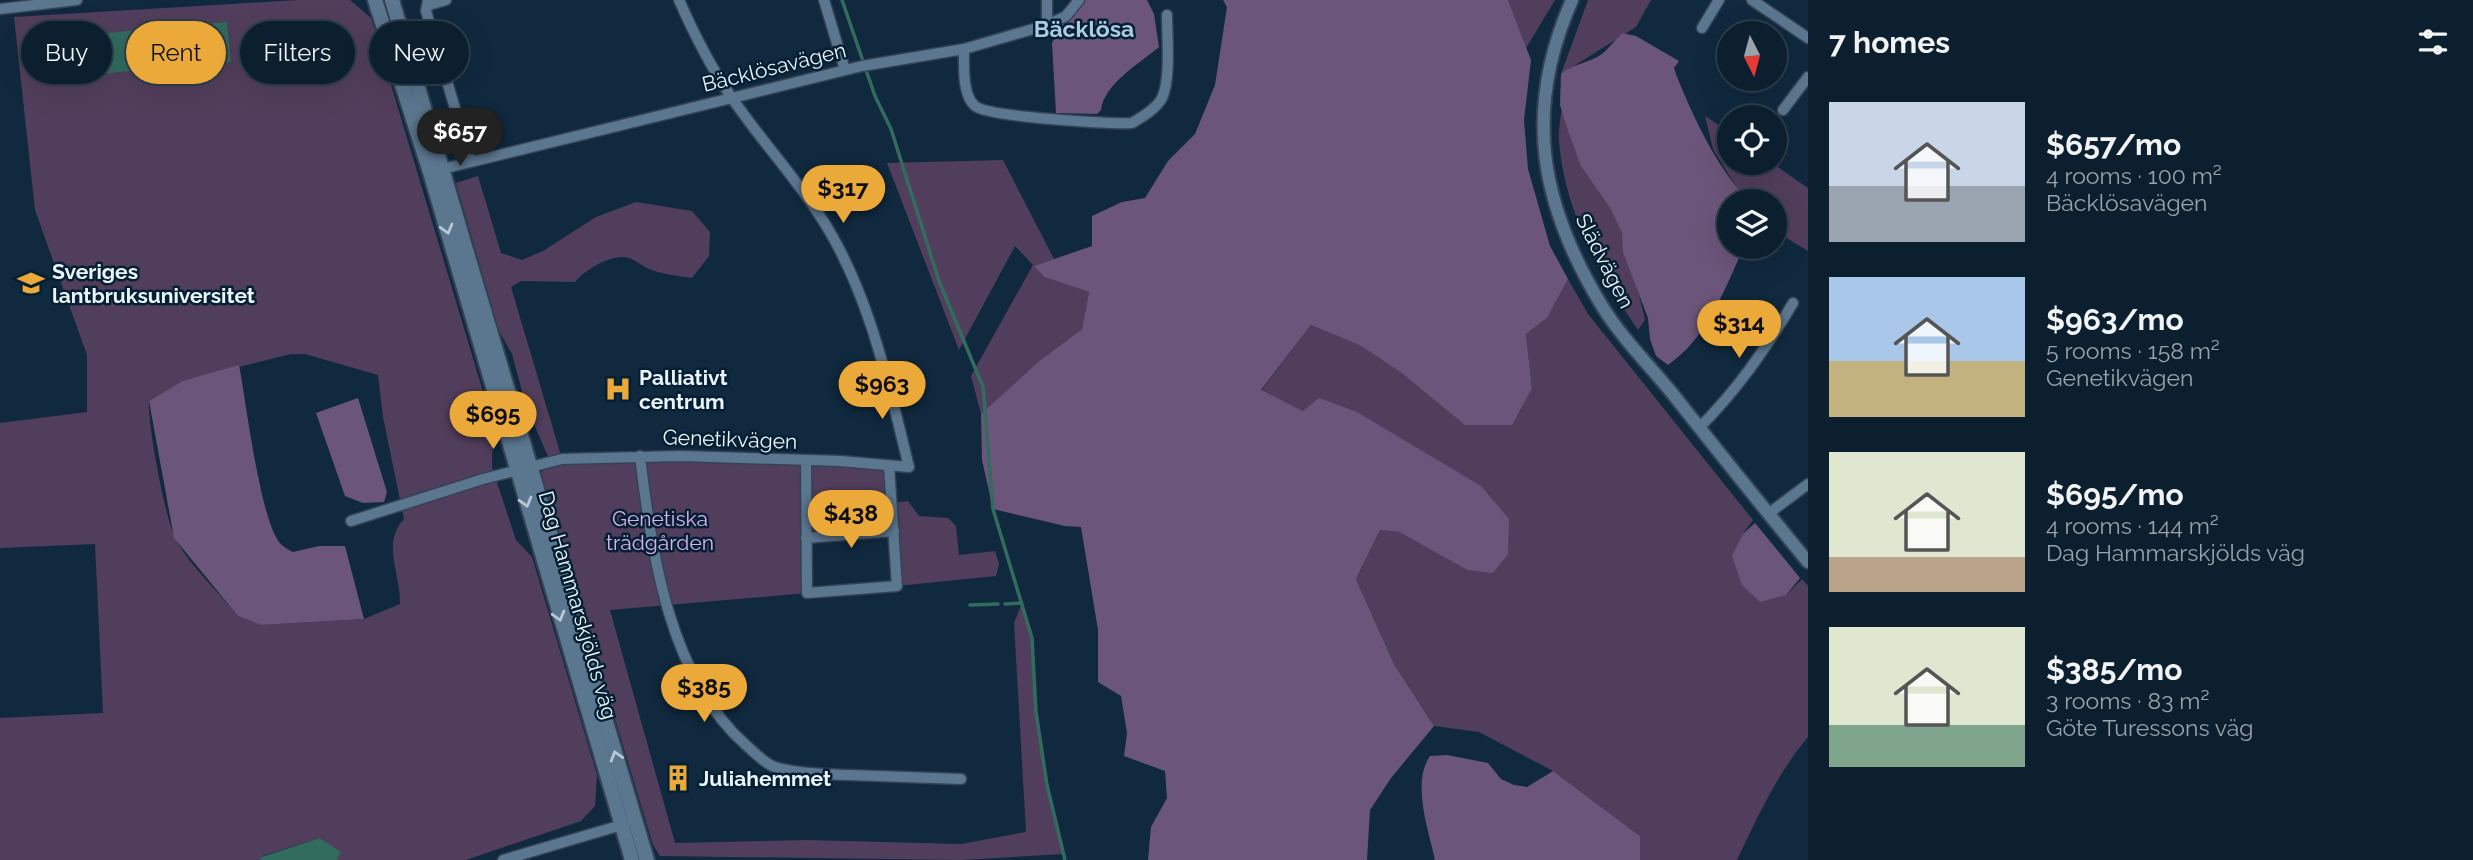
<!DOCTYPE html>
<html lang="en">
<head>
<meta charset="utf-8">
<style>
  body { margin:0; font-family:Raleway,sans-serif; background:#152736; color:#f1f3f6; height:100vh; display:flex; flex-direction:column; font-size:26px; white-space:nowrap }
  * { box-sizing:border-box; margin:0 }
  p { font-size:23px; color:#9aa2aa }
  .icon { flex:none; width:38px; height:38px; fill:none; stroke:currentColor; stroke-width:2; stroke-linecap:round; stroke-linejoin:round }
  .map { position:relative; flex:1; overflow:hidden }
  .panel { display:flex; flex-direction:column; background:#0c1f2e; width:665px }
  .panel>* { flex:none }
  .hud { position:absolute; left:21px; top:21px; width:665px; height:63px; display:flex; gap:14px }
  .needle { width:46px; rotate:174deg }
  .fabs { position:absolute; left:1717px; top:21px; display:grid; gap:14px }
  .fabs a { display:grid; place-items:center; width:70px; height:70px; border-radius:50%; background:#0c1f2e; box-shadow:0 7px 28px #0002,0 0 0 2px #2c3d4a; font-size:35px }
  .price { position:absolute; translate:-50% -60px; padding:0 16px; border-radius:24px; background:#eba93a; color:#111; font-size:23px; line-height:46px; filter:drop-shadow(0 2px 4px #0008) }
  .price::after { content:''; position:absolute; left:50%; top:42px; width:21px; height:16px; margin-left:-10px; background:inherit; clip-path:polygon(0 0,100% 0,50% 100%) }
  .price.on { background:#222; color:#fff }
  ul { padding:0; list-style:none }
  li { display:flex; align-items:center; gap:21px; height:175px; padding:0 21px }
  li span { display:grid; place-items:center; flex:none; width:196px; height:140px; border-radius:0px; color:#555 }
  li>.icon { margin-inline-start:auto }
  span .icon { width:84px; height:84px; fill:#fffc; stroke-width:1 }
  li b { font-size:30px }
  h2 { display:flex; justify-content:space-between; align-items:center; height:84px; padding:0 21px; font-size:30px }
  .pill { padding:0 24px; border-radius:32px; background:#0c1f2e; box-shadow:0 7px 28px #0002,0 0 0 2px #2c3d4a; font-size:24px; line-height:63px }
  .pill.on { background:#eba93a; color:#111 }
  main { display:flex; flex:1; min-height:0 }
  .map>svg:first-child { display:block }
  .green { fill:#513e5c; fill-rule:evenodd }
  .forest { fill:#6c557a }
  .water { fill:#326c5f }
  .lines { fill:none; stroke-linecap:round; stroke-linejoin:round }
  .stream { stroke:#326c5f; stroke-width:3.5 }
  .minor-casing { stroke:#344354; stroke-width:13 }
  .tertiary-casing { stroke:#344354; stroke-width:16 }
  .secondary-casing { stroke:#344354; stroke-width:18 }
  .minor { stroke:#5b768f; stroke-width:10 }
  .tertiary { stroke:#5b768f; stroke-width:12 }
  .secondary { stroke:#5b768f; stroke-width:14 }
  .oneway { stroke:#b9c8d6 }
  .labels { text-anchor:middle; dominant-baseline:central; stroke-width:5; stroke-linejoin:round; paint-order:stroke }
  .street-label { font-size:21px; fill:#ebf4fc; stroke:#062033 }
  .poi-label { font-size:21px; font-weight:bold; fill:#ebf4fc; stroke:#062033; text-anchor:start }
  .park-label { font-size:21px; fill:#d8b1ef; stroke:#062033 }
  .neighbourhood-label { font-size:23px; font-weight:bold; fill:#accae4; stroke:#062033 }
</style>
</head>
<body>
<main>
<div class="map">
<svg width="1808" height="860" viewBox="0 0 1808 860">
  <rect width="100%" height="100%" fill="#10293e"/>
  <!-- green -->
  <path class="green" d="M298,0H350L371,18L493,425L492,467L516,540L532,557L597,775L595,806L581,821L466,860H337L340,852L320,838L262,856L261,860H0V718L103,713L95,544L0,548V423L87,412V355L35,210L14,17ZM291,354H305L378,375L383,417L404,519C381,543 401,575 400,604L364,619L261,625L238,616C218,591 191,567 176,540C166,522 147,422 149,401L182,381Z
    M1508,0H1555L1526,48Z
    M1588,0H1651L1636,27L1561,74Z
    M1563,98L1619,212L1645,320L1638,330C1600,275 1564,210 1559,141C1558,127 1562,112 1563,98Z
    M1705,116L1729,132V163H1772L1808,188V251L1775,231L1774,201H1745L1713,149Z
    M1003,160L1054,259L1034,266L1044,277L1089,292L1082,329L1039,361L981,414L971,376L1033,265L1015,246L959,350L887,163Z
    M478,176L501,253L522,260L543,251L596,217L636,202L692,211L710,232L709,256L692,278C678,276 662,274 649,269C642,266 636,260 629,258C612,253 585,270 575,282L521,281L511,287L562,459L680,456L889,466L893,503L908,501L919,516L948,518L956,526L959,555L995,551L999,564L996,576L897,586L894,531L806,538L807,593L610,610L675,843L807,840L961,844L1026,832L1014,623L1022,603L1032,638L1036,712L1047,785L1064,854L961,860L660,856L653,845L541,473L550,461L526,406L512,354L499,331L456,183Z
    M1568,279L1588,314L1753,520L1743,534L1786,595L1802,579L1808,586V737C1778,772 1757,818 1737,860H1640V836L1553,771L1479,732L1434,726L1394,664L1356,579L1380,530L1399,532L1467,570L1480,486L1406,443L1303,411L1261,391L1311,325L1361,346L1403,374L1532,388L1526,334L1547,318Z"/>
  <!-- forest -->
  <path class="forest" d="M1073,0H1147L1154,14L1159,47C1140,63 1104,84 1101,110L1097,114L1056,113L1052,43Z
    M1223,0H1508L1531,60L1524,120L1528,169L1550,246L1568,279L1547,318L1526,334L1532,388L1512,425H1465L1403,374L1361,346L1311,325L1261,390L1303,411L1319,398L1357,412L1481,486L1509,519L1508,554L1493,573L1467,570L1399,532L1380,530L1356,579L1394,664L1434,726L1391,778L1370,810L1367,860H1148L1151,827L1167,798L1165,771L1124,756L1127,733L1121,696L1098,682V630L1081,527L1065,526L993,509L982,460L981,414L1039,361L1082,329L1089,292L1044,277L1034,266L1092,246V216L1122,202L1145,198L1168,161L1195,134L1215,85L1227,7Z
    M1622,33L1636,36L1679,61L1674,68L1677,77C1696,123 1715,163 1748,201H1729V247H1744C1724,290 1708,337 1668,365L1656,356L1650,339L1648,318L1623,252L1622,233L1611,209L1581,166L1568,131L1560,105L1561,74C1573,63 1588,64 1602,54C1609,48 1616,39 1622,33Z
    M239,365C246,400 260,520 280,543C283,547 289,550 293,552L319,546H345L364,619L261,625L238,616L174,538L149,401L182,381Z
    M358,398L387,492L384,502L363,503L345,496L316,413Z
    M1755,523L1800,578L1786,595L1760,602L1742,585L1732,556L1743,534Z
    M1447,755L1488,763L1501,779L1514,785L1527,787L1553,771L1640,836V860H1435C1429,831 1411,783 1430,756Z"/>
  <!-- water -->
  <path class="water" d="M227,22L231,62L55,78L51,38Z
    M320,838L341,852L337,860H261V857Z"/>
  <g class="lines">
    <!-- stream -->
    <path class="stream" d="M842,0L875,96L891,129L939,281L983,387L993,509L1032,638L1036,712L1047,785L1065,860
      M1005,604L1022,603
      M970,605L998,604"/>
    <!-- minor casing -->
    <g class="minor-casing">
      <path id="minor" d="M428,0L426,11L471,162
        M824,0L845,70
        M1752,0L1808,38
        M429,5L446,0
        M0,9L77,0
        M1047,25V0
        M1702,28L1719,0
        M964,49C964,65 962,95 975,106C988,117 1110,124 1132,123C1142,117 1156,109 1162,98C1171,79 1167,36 1167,15
        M1783,110L1808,77
        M438,170L862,66L964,49L1047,25L1066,16L1079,0
        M1699,428C1737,390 1765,350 1793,303
        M640,456C651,552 670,679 746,745C754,752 765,764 775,767C798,774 825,774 849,775C886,776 924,778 961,779
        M806,460L807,593L897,586L889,466
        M1768,514L1808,484
        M351,521L483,479L562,459L680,456L840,461L909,467C888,382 868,287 818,213C792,173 759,138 732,98C711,68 694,34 679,0
        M806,538L894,531
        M503,860L625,824"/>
    </g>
    <!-- tertiary casing -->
    <g class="tertiary-casing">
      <path id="tertiary" d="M1572,0C1523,111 1540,204 1602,306C1621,337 1649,365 1672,393C1717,450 1762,506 1808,562"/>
    </g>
    <!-- secondary casing -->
    <g class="secondary-casing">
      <path id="secondary" d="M375,0L430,172L632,860
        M392,0L647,860"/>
    </g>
    <!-- minor -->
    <use href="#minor" class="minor"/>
    <!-- tertiary -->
    <use href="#tertiary" class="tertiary"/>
    <!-- secondary -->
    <use href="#secondary" class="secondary"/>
  </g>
  <!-- one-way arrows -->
  <defs><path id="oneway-chevron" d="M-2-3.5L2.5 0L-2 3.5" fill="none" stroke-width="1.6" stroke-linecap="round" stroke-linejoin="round" transform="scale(1.75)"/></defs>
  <g class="oneway">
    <use href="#oneway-chevron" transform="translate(447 229) rotate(74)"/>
    <use href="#oneway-chevron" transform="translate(526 502) rotate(74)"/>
    <use href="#oneway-chevron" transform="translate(559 616) rotate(74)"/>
    <use href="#oneway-chevron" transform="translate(616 756) rotate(-107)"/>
  </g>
  <!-- icons -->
  <defs>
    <g id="university-bare" transform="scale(2.1)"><path d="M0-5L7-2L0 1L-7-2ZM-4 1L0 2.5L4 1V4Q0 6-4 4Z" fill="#eba93a" stroke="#062033" stroke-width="2.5" paint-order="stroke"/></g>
    <g id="hospital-bare" transform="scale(2.1)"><path d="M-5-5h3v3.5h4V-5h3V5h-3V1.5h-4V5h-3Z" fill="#eba93a" stroke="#062033" stroke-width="2.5" paint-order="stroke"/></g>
    <g id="building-bare" transform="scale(2.1)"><path d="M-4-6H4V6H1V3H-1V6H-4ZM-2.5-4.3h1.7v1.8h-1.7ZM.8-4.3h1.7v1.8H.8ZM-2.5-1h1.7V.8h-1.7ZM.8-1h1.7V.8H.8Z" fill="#eba93a" stroke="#062033" stroke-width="2.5" paint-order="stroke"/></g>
  </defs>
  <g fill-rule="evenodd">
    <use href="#university-bare" x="31" y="283"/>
    <use href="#hospital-bare" x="618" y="389"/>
    <use href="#building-bare" x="678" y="778"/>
  </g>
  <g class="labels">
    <!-- street labels -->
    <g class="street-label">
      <text transform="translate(774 67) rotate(-14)">Bäcklösavägen</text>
      <text transform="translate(1605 261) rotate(63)">Slädvägen</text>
      <text transform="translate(730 439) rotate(2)">Genetikvägen</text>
      <text transform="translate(578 605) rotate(74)">Dag Hammarskjölds väg</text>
    </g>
    <!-- poi labels -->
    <g class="poi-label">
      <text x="52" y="271">Sveriges<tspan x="52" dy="24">lantbruksuniversitet</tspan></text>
      <text x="639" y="377">Palliativt<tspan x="639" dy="24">centrum</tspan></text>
      <text x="699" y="778">Juliahemmet</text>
    </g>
    <!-- park labels -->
    <g class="park-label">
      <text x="660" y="518">Genetiska<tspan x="660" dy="24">trädgården</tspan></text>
    </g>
    <!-- neighbourhood labels -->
    <g class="neighbourhood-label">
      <text x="1084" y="28">Bäcklösa</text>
    </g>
  </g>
</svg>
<div class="fabs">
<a><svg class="needle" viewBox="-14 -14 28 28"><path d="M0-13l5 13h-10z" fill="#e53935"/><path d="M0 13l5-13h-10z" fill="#9aa2aa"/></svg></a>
<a><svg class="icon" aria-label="locate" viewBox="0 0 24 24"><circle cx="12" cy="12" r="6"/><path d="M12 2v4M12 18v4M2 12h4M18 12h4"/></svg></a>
<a><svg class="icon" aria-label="layers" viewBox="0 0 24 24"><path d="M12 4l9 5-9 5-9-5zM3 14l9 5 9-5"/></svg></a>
</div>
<b class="price on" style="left:460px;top:168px">$657</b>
<b class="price" style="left:843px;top:225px">$317</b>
<b class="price" style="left:1739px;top:360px">$314</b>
<b class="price" style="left:882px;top:421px">$963</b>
<b class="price" style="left:493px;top:451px">$695</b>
<b class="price" style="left:851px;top:550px">$438</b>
<b class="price" style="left:704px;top:724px">$385</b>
<div class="hud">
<a class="pill">Buy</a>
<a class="pill on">Rent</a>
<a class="pill">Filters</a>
<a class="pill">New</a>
</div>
</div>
<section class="panel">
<h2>7 homes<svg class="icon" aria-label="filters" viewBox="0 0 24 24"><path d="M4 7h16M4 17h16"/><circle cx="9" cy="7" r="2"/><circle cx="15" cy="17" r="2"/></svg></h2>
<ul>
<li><span style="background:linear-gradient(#c9d6e8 60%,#9aa5b1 0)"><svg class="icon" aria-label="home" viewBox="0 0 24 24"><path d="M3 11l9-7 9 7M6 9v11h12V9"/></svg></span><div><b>$657/mo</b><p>4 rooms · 100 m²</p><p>Bäcklösavägen</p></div></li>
<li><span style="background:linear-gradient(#a9c7e8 60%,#c2b280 0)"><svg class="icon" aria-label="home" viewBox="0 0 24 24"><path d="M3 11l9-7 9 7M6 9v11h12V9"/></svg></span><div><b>$963/mo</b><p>5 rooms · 158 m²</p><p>Genetikvägen</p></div></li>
<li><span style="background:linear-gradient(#dfe7d0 75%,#b9a48a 0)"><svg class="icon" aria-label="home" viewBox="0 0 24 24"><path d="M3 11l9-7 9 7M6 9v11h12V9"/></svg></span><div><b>$695/mo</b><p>4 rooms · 144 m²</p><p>Dag Hammarskjölds väg</p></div></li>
<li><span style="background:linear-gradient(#dfe7d0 70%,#7fa58c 0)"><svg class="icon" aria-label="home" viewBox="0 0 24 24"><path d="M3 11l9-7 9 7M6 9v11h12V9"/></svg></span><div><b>$385/mo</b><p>3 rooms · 83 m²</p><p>Göte Turessons väg</p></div></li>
</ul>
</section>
</main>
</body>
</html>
